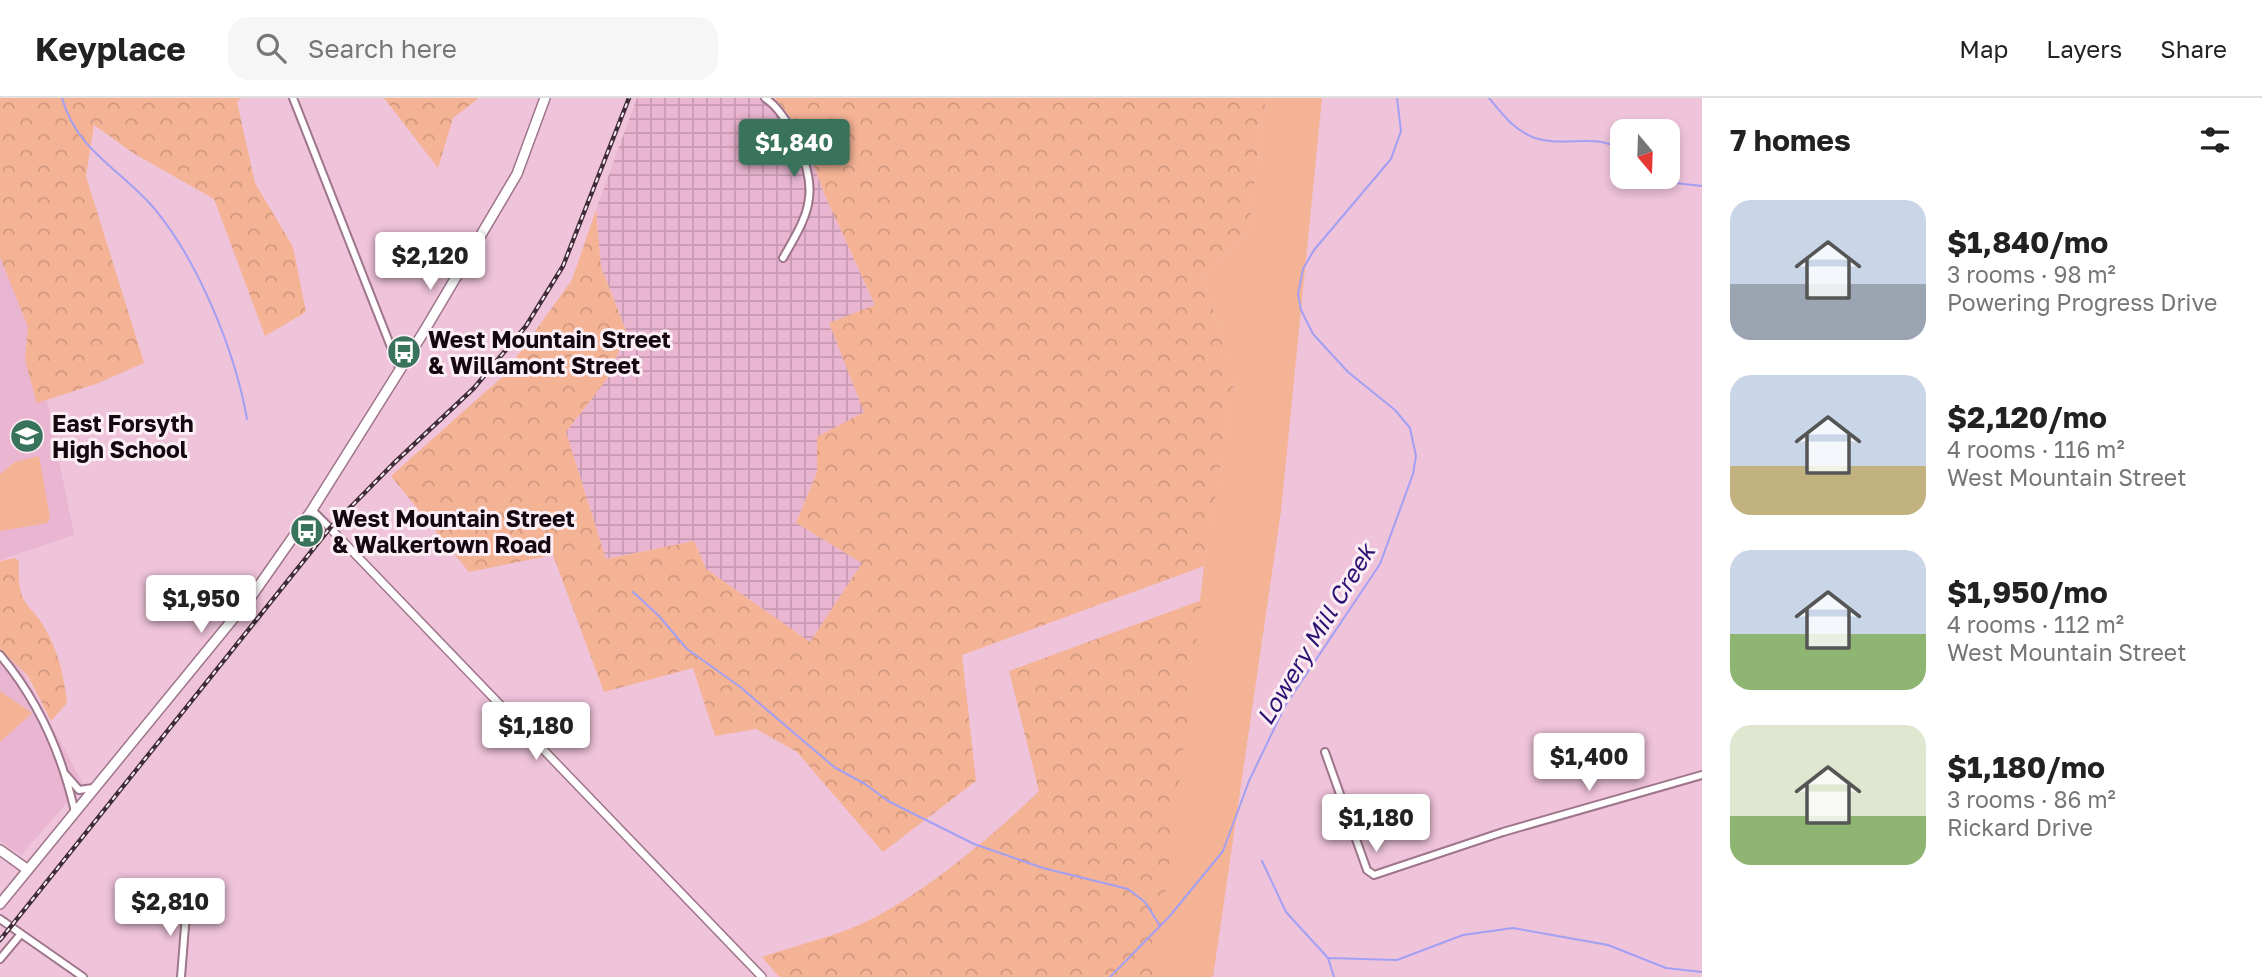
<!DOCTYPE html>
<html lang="en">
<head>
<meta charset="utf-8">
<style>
  body { margin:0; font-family:"Golos Text",sans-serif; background:#f6f6f6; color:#222; height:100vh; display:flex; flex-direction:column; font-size:26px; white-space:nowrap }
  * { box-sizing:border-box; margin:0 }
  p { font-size:23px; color:#767676 }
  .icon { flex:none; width:38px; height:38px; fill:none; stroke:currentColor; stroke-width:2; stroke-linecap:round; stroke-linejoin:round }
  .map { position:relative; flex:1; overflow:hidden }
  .details { display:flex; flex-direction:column; background:#fff; width:560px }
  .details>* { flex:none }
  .needle { width:46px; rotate:161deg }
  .buttons { position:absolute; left:1610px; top:21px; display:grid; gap:14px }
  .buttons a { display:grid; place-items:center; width:70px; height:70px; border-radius:14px; background:#fff; box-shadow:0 4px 10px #0003; font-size:35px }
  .price { position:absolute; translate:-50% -60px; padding:0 16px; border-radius:7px; background:#fff; color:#222; font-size:23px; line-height:46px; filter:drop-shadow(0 2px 4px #0008) }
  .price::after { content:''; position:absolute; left:50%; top:42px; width:21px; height:16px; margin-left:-10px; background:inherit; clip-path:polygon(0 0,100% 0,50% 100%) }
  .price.selected { background:#39735c; color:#fff }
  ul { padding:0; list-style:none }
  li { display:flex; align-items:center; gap:21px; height:175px; padding:0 28px }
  li span { display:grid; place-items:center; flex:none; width:196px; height:140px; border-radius:21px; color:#555 }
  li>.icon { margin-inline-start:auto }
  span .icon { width:84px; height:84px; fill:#fffc; stroke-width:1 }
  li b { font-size:30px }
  h2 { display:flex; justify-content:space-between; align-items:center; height:84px; padding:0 28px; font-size:30px }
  header { display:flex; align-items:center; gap:42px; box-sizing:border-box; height:98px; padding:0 35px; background:#fff; border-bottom:2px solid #e0e0e0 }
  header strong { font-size:33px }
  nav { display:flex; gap:38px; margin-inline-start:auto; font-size:24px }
  .search { width:490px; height:63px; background:#f6f6f6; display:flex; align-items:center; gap:18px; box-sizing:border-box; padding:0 24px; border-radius:21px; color:#767676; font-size:26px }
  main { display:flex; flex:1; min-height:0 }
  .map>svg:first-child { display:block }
  .built { fill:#e9b5d1 }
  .industrial { fill:url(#industrial-grid) }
  .grass { fill:#f5b395 }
  .forest { fill:url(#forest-crowns) }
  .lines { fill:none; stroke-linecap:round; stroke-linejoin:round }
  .stream { stroke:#a39ff2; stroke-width:2 }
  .minor-casing { stroke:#9e758b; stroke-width:10 }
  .tertiary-casing { stroke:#9e758b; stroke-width:10 }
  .secondary-casing { stroke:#9e758b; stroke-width:12 }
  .minor { stroke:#fff; stroke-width:6 }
  .tertiary { stroke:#fff; stroke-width:7 }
  .secondary { stroke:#fff; stroke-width:9 }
  .rail-casing { stroke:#402c37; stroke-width:4.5 }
  .rail { stroke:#fceef5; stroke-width:2; stroke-dasharray:5; stroke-linecap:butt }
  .labels { text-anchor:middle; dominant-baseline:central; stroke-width:6; stroke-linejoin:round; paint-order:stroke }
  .poi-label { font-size:23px; font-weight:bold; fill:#160810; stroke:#fceef5; text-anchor:start }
  .water-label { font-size:24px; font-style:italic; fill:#2c1272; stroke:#fceef5 }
</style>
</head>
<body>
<header>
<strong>Keyplace</strong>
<div class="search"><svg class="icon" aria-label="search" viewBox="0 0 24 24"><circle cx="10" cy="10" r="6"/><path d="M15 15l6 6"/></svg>Search here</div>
<nav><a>Map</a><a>Layers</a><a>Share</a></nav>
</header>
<main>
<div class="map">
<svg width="1702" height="879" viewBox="0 0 1702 879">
  <defs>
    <pattern id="industrial-grid" width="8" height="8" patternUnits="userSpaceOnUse" patternTransform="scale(1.75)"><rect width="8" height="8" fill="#e9b5d1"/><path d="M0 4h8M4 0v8" fill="none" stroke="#c79ab2"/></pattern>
    <pattern id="forest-crowns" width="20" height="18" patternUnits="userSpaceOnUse" patternTransform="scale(1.75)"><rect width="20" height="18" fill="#f5b395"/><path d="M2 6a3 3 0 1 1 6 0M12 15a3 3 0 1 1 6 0" fill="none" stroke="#d1987f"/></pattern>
  </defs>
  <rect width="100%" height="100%" fill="#efc3da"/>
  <!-- built -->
  <path class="built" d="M0,143L34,238L74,437L0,462Z
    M0,544L22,572L83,686L21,757L0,743Z"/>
  <!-- industrial -->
  <path class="industrial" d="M637,0H775L802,34L824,95L875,208L829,225L865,314L817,339V374L796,424L863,464L810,544L706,471L694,443L606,461L566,334L607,281L627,235L601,169L596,112Z"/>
  <!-- grass -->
  <path class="grass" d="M1266,0H1322L1281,413L1213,879H1155L1204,468L1234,283L1203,177L1248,134Z
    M39,358L50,420L47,425L0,433V376L15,364Z
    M0,593L32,615L0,644Z"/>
  <!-- forest -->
  <path class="forest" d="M0,0H241L237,4L255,85L293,149L306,214L265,238L214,101L133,55L94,27L86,78L144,265L96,286L37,305L25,262L28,229L0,159Z
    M384,0H479L453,20L438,70Z
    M775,0H1266L1248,134L1203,177L1234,283L1204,468L962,557L976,683L883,754L797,654L756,631L715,638L693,570L604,594L553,457L469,474L391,378L502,279L572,182L596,112L601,169L627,235L607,281L566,334L606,461L694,443L706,471L810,544L862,465L796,425L817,374V339L864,314L829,225L875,207L824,95L802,34Z
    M15,460L19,463C16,513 31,501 48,536C60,560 64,579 67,605L51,623L28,578L0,551V463Z
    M1202,502L1155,879H779L762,859C794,848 828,840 859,827C915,803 995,737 1039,693L1009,573Z"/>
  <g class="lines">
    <!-- stream -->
    <path class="stream" d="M62,0C77,53 119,70 153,109C198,162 235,253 247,321
      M1489,0C1502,16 1515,33 1535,40C1564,50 1595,34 1622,52
      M1666,79L1675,85L1702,88
      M633,494L659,518L687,551L739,588L834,669L865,686L888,703L974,746L1043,770L1128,791L1145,804L1160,828
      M1262,763L1286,814L1328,860L1334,879
      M1328,860L1397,862L1463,837L1513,830L1608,847L1666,870L1702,874
      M1110,879L1169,819L1223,753L1249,683L1285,608L1380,466L1413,376L1416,358L1410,330L1395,312L1348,274L1313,236L1301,212L1298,196L1303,171L1314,152L1391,61L1401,33L1397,0"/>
    <!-- minor casing -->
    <g class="minor-casing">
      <path id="minor" d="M293,0L400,272
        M765,0C789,16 813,71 809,100C807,121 793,142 783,160
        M312,412L330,430
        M0,557C38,602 62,657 75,714
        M1325,654L1367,772L1374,777L1503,734L1702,677
        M66,677L79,692L93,690
        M0,821L83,879
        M0,861L20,837
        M181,879L187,803"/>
    </g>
    <!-- tertiary casing -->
    <g class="tertiary-casing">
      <path id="tertiary" d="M330,430L762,879"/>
    </g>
    <!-- secondary casing -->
    <g class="secondary-casing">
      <path id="secondary" d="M0,752L28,772
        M0,806L251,499L312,412L423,235L517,76L545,0"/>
    </g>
    <!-- minor -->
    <use href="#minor" class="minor"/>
    <!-- tertiary -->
    <use href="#tertiary" class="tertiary"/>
    <!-- secondary -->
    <use href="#secondary" class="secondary"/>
    <!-- rail casing -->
    <g class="rail-casing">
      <path id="rail" d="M0,842L330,430L393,366L474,290L526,228L563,168L629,0"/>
    </g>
    <!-- rail -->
    <use href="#rail" class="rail"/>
  </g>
  <!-- icons -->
  <defs>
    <g id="bus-disc" transform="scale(1.75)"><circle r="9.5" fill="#39735c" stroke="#fceef5"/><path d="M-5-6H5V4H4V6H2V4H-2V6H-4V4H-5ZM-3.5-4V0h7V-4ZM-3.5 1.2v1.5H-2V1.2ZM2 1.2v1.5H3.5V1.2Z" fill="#fff"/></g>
    <g id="school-disc" transform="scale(1.75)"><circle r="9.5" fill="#39735c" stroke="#fceef5"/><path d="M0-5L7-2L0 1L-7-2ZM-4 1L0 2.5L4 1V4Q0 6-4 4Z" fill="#fff"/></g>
  </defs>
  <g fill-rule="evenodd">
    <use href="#bus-disc" x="404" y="254"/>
    <use href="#school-disc" x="27" y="338"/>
    <use href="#bus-disc" x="307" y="433"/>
  </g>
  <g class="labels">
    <!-- poi labels -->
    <g class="poi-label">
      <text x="428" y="241">West Mountain Street<tspan x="428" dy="26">&amp; Willamont Street</tspan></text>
      <text x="52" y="325">East Forsyth<tspan x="52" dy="26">High School</tspan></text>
      <text x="332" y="420">West Mountain Street<tspan x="332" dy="26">&amp; Walkertown Road</tspan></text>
    </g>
    <!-- water labels -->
    <g class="water-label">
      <text transform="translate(1315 536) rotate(-59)">Lowery Mill Creek</text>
    </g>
  </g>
</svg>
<div class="buttons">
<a><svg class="needle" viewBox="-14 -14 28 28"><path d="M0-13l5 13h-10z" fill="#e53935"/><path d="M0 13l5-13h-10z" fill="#767676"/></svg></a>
</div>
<b class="price selected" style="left:794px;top:81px">$1,840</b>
<b class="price" style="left:430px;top:194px">$2,120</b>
<b class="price" style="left:201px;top:537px">$1,950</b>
<b class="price" style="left:536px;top:664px">$1,180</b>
<b class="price" style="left:1589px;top:695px">$1,400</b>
<b class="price" style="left:1376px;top:756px">$1,180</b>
<b class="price" style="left:170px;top:840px">$2,810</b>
</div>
<section class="details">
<h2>7 homes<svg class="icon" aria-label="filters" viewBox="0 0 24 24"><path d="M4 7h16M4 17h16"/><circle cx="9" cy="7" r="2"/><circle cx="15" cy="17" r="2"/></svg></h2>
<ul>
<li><span style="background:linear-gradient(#c9d6e8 60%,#9aa5b1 0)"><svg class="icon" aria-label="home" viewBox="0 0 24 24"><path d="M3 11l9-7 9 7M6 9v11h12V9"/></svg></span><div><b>$1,840/mo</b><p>3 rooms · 98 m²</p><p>Powering Progress Drive</p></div></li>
<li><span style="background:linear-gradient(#c9d6e8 65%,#c2b280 0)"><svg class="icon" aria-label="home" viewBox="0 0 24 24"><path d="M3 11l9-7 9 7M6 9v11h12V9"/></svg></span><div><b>$2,120/mo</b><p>4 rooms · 116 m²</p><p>West Mountain Street</p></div></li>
<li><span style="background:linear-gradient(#c9d6e8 60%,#8fb573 0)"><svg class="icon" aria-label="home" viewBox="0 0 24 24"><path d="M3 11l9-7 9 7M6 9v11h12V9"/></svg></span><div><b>$1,950/mo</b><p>4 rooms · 112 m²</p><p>West Mountain Street</p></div></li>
<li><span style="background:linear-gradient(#dfe7d0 65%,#8fb573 0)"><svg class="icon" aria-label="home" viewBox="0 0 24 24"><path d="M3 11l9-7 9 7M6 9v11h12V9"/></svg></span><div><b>$1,180/mo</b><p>3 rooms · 86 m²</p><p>Rickard Drive</p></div></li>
</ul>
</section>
</main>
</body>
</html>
